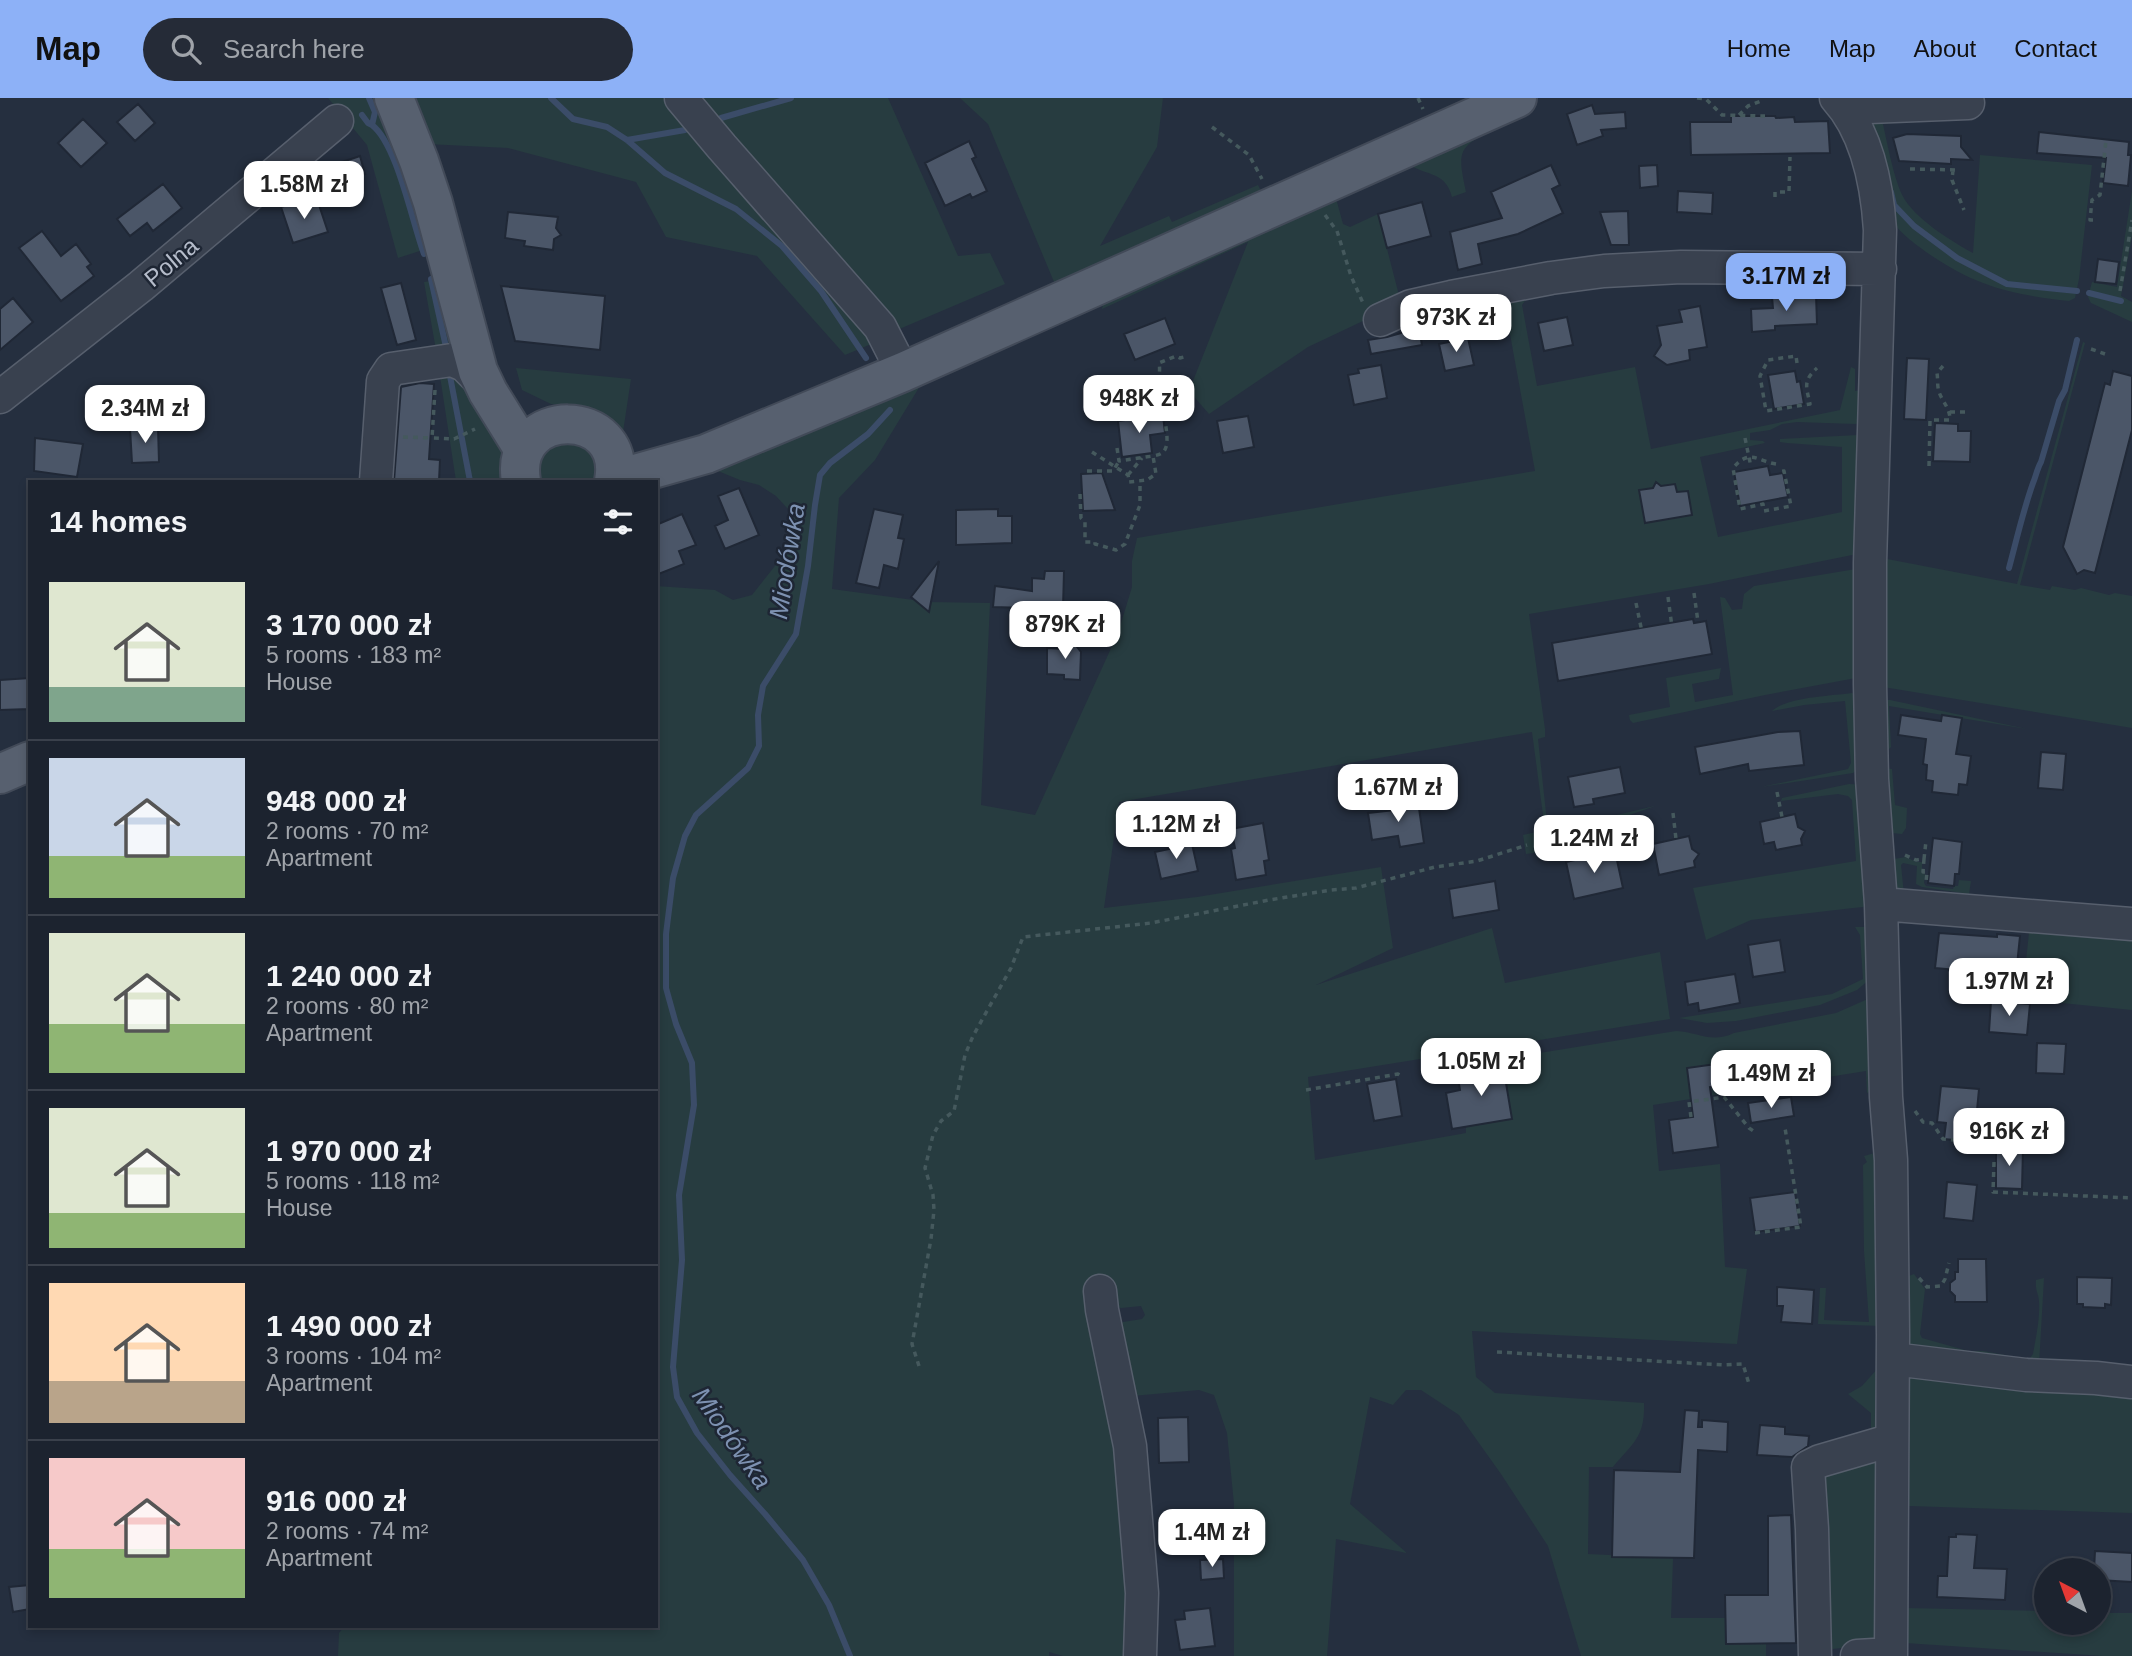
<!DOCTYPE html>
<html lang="en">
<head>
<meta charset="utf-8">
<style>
  body { margin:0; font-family:Helvetica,sans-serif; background:#252b37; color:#f1f3f6; height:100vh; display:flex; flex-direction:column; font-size:26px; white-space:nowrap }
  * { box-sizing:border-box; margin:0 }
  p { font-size:23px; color:#a0a4aa }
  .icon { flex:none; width:38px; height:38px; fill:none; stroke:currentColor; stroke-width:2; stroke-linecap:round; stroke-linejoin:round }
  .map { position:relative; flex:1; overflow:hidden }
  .panel { position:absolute; left:28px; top:382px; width:630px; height:1148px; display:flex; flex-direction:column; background:#1c232f; border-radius:0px; box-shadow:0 4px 10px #0003,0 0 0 2px #3a404b }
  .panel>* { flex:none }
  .needle { width:46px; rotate:319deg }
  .controls { position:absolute; left:2034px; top:1460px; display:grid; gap:14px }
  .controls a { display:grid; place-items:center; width:77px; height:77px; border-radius:50%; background:#1c232f; box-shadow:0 4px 10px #0003,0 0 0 2px #3a404b; font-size:35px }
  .price { position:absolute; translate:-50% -60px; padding:0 16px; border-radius:14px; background:#fff; color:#222; font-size:23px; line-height:46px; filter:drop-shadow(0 2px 4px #0008) }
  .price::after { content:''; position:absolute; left:50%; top:42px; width:21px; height:16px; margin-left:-10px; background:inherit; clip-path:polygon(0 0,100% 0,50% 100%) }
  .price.current { background:#8db1f7; color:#111 }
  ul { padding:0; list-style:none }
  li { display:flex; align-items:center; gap:21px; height:175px; padding:0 21px }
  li+li { border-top:2px solid #3a404b }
  li span { display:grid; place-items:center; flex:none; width:196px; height:140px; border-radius:0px; color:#555 }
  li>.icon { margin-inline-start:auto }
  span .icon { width:84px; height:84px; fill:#fffc; stroke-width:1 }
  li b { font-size:30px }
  h2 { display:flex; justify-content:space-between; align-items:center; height:84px; padding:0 21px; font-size:30px }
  header { display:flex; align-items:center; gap:42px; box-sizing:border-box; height:98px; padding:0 35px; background:#8db1f7; color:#111 }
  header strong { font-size:33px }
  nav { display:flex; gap:38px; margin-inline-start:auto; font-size:24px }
  .search { width:490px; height:63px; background:#252b37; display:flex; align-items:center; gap:18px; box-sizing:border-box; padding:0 24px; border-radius:38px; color:#a0a4aa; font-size:26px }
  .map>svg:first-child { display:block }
  .green { fill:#273c40 }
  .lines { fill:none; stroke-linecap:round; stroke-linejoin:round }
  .stream { stroke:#3b4c68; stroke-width:6 }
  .building { fill:#4b5668; stroke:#202836; stroke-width:2 }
  .minor-casing { stroke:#575f6d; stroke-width:35 }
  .major-casing { stroke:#424a58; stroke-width:42 }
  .path { stroke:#45595d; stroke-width:3.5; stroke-dasharray:5 5; stroke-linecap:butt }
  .minor { stroke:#39414f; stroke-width:32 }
  .major { stroke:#57606f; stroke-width:38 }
  .labels { text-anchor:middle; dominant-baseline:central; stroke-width:5; stroke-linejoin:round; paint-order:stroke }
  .street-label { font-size:24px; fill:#b5bcca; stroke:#1e2634 }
  .water-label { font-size:26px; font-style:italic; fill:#7d91b1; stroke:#1e2634 }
</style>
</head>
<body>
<header>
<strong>Map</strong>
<div class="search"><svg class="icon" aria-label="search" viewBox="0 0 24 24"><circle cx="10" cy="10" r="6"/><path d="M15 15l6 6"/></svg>Search here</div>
<nav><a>Home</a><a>Map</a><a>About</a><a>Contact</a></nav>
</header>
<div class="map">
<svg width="2132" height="1558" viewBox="0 0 2132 1558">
  <rect width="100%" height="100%" fill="#252f3f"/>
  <!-- green -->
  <path class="green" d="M328,0H377L385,18L429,150L398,160L367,47Z
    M407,0H888L958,158L990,155L1005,186L897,232L876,244L845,257L757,158L666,139L636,84L508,50L427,46Z
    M960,0H1163L1157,49L1100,148L1169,118L1172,124L1258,87L1261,93L1057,191L988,26Z
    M1880,13C1886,36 1893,83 1905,102C1919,123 1951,143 1973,155L1980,57L2092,67L2079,181L2075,200L2069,203C2014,197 1978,189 1932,158C1916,147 1902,137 1891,122L1869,41L1870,15Z
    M1489,30L1494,32C1456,49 1458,55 1466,94L1452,99C1446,76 1432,78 1413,69L1414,66Z
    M2132,93V138L2121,198L2132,204V224L2091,205L2088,199L2092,184L2117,189Z
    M1332,101L1337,104L1343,126L1350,129L1378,116L1401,205L1308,249L1209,316L1189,293L1248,144L1102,211L1103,206L1108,202Z
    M438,182L504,347L501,383H456L436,252L424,184Z
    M1532,193L1522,207L1537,288L1635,269L1651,351L1840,312L1851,269L1855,271V293L1866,291L1865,324L1855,326L1797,324L1782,326L1770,332L1750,335V342L1763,343L1765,345L1700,359L1718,439L1842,414V349L1787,345L1780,344V341L1858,337L1864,340L1862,455L1709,486L1529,516L1545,631V639L1538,641L1548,733L1655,708L1624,719L1546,737L1534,755L1526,756L1523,737L1545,732L1532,634L1119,704L1104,810L1197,799L1381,769L1393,850L1316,887L1492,830L1505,885L1660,854L1670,921L1308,979L1315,1062L1466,1035V1029L1502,961L1676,933C1699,934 1711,946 1734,935L1836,915L1870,900L1879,988L1867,995L1866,973L1653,1007L1659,1073L1720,1066L1725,1169L1747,1171L1737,1246L1472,1233L1476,1279L1495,1295L1644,1305C1645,1339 1634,1344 1613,1369H1589L1588,1456L1673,1460L1671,1520H1726L1766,1545V1558H1581L1548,1448L1501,1376L1459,1317L1421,1292H1406L1393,1307L1370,1299L1350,1406L1407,1455L1336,1441L1327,1558H1234V1406L1227,1335L1214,1297L1199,1292L1132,1298L1117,1229L1123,1224L1142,1221L1145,1217L1141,1208L1121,1210L1115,1208L1117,1323L1136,1558H1063L1049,1554V1558H338L339,1535L345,1528H656V488L715,492L733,502L752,497L790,449L793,430L788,411L776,398L759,387L740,382L713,371L923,283L875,362L839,400L832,491L928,504L990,505L981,707L1035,717L1118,535L1132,489V463L1137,440L1535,373L1503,198Z
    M2083,244L2085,245L2020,487L2050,492L2052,488L2075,492L2081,490L2109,497L2115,495L2132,498V630L1877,588L1882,460L2017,486Z
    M516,270L631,281L623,334L592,311L551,306L522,292Z
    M562,340L596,355L600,383H536L540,354Z
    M1856,471V580L1765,597L1633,625L1630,622L1629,617L1670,609L1666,580L1721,570L1719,581L1692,586L1695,604L1733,597L1720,499L1725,500L1732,512L1742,511L1744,496L1754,488Z
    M1852,595L1860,599L1863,668L1853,675L1761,689L1848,671L1851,665L1845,603L1804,607L1772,613C1787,599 1831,598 1852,595Z
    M1884,602H1890L2027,631L1889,608L1891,649L1886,654Z
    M1885,670L1892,671L1895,707L1907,710L1906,730L1902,736L1892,735L1888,733Z
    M1849,686L1865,687L1868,805L1863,809L1853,810L1751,822L1706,842L1693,790L1856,763L1852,702L1848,698L1838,696L1781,703L1782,700Z
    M1906,759L1916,764H1922V775L1925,776L1924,785L1926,788L1953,791L1954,788H1958L1959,782L1971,783L1969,796L1922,789L1916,786L1917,768L1903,765L1901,767L1904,796L1895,804L1888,766L1894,761Z
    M2030,825L2132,830V912L2022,901Z
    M1855,829H1868L1876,876L1857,892L1820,907L1736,923L1707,925L1679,920L1832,896L1863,881L1860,837Z
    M1878,1054L1882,1228L1818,1226L1820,1190H1826L1824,1222L1869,1224L1864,1153L1863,1067L1867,1064L1864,1058Z
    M1914,1176L1925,1191L1920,1236L1922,1240L1968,1253H1983L2026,1261L2030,1260L2033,1256C2036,1239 2040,1221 2039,1204C2039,1196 2035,1193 2036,1182L2044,1180L2039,1267L1906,1252V1179Z
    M1879,1269L1887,1332L1871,1335V1315L1848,1296L1862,1288Z
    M1907,1278L2132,1289V1415L1909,1408L1908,1404Z
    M1877,1357L1881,1545L1833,1551L1830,1550L1822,1371Z
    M1907,1510L2046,1513V1524H2098V1515H2132V1558H2103L1905,1545Z"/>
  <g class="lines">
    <!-- stream -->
    <path class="stream" d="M369,0L375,14L372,27C397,46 412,124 424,156
      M551,0L573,21L607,29L627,42L665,75L736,111L782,148L821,193L866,260
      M362,17L368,25L372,27
      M721,20L791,0
      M627,42L685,32
      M1891,94L1894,107L1914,128L1957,160L2007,186L2077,193
      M431,181L446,249
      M2089,195L2121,203
      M450,278L470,383
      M2009,470C2017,440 2023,413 2033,385C2036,378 2037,371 2041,364L2059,303L2065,292L2077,242
      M850,1558L829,1507L803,1462L765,1416L730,1377L697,1335L677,1299L673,1269L682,1162L679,1097L694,1007L692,965L676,926L666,890V836L673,780L685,738L696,717L748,670L759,648L758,617L763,588L796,536L808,468L815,407L820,377L830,365L868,336L890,312"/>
  </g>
  <!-- building -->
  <path class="building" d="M138,6L155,25L135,43L117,24Z
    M1592,7L1595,16L1625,14L1626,30L1601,32L1603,38L1577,47L1567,16Z
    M1731,18H1775L1776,20L1794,19L1795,24L1828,23L1830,55L1691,57L1690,24H1731Z
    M83,21L107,45L81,69L58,45Z
    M2039,34L2129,44L2128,57H2131L2128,88L2103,85L2106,60L2037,55Z
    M1907,36L1961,38V49L1972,62L1951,61V66L1899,63L1893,40Z
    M969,43L976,59L972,61L987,93L972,100L970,96L945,108L925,65Z
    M360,58L365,76L348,82L342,64Z
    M1551,67L1560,87L1552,91L1563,115L1518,136L1478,146L1482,166L1458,172L1450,134L1502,120L1491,94Z
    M1657,67L1658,88L1640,90L1639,68Z
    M163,86L182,110L153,133L147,125L130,138L117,121Z
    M1678,93L1713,95L1712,116L1677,114Z
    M304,102L306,108L318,104L328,134L293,145L281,109Z
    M1422,104L1431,138L1387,150L1378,116Z
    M1628,113L1629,147H1611L1600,114Z
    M508,114L558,119L556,130L561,137L554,141L553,152L524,148L525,143L505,140Z
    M42,133L61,158L76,146L91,166L87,169L94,178L61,203L19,150Z
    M2098,161L2119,164L2116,186L2095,184Z
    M401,185L416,242L397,247L381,190Z
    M501,188L605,198L600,252L515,243Z
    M1816,196L1817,226L1775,228V232L1752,234L1751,211L1773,210L1772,199Z
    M13,200L33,224L0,252V211Z
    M1700,208L1707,249L1689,252L1690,262L1667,267L1654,258L1661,247L1657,228L1682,224L1679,212Z
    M1567,219L1573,247L1544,253L1538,225Z
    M1165,220L1175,246L1135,262L1124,236Z
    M1419,230L1422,247L1371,256L1368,242L1387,239Z
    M1468,240L1474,267L1445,273L1439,246Z
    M1907,260L1929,261L1926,322L1904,321Z
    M1381,267L1387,300L1354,307L1348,277L1359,275L1358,271Z
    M1795,273L1797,284L1800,283L1804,306L1774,311L1768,277Z
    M2113,273L2132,278V332L2095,475L2084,472L2077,476L2063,449L2105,285L2110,287Z
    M420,285L434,286L429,361L440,362L439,383H394L401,289Z
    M1163,317L1165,335L1150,337L1152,355L1122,359L1118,323Z
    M1248,318L1254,349L1223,355L1217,323Z
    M1935,325L1958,326V333H1971L1970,364L1933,363Z
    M158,329L159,364L132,365L130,330Z
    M35,340L83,346L77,379L34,373Z
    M1768,368L1770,377L1783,375L1788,399L1740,408L1734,374Z
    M1102,375L1115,412L1083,413L1081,376Z
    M1656,384L1661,388L1675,386L1677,394L1688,393L1692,417L1645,425L1639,392L1653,390Z
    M739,390L759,437L725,451L715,428L728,422L718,398Z
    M874,411L903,417L898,440L904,441L898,471L884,467L879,490L856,485Z
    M998,411V418H1012V445L956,447V412Z
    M682,416L696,447L679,453L684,466L656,477V427Z
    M939,463L929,514L911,499Z
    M1045,473H1064L1063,511L993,509L995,488L1032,493V480L1044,481Z
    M1693,521L1694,525L1706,523L1712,556L1558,583L1552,545Z
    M1066,535L1081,554L1080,582L1064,581V577L1047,576V550L1065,551Z
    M30,580V611L0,612V582Z
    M1901,617L1941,623L1942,617L1962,620L1956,656L1971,658L1967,687L1959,686L1958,697L1932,694L1933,683L1926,682L1927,667L1923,666L1926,641L1898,637Z
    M1800,633L1804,667L1749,673L1748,666L1700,676L1695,649L1778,634Z
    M2041,654L2066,656L2063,692L2038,690Z
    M1620,669L1625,695L1593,701L1594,706L1574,709L1568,679Z
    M1418,703L1424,745L1400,749L1398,738L1372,742L1368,715L1394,712V707Z
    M1795,716L1798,729L1805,733L1801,741L1802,747L1776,752L1774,744L1764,746L1760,724Z
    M1263,725L1269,762L1264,763L1266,777L1236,782L1231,751L1235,750L1231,731Z
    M1689,738L1692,751L1699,756L1694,763L1695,769L1659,777L1653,746Z
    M1933,740L1962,744L1959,776H1955L1954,788L1928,785Z
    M1192,746L1198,773L1161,781L1155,754Z
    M1615,753L1623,790L1574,801L1566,764Z
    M1495,783L1499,812L1453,820L1449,791Z
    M1939,835L1997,839V836L2020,838L2017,867L1969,863L1968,873L1935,870Z
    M1780,842L1785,874L1753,879L1748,847Z
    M1735,876L1740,905L1699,913L1698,905L1688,907L1685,884Z
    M1991,903L2030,906L2027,937L1989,934Z
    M2037,945L2066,946L2064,976L2036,975Z
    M1502,961L1512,1021L1452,1031L1446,995L1460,992L1458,980L1480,976L1479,966Z
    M1738,963L1741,985L1710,989L1718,1049L1673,1055L1669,1022L1693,1019L1687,970Z
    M1396,981L1402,1018L1374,1023L1367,986Z
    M1941,988L1979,991L1974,1044L1944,1041L1946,1025L1937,1024Z
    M1791,999L1794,1018L1751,1025L1748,1005Z
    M1996,1049L2023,1050L2022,1091L1996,1090Z
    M1947,1084L1977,1087L1973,1123L1944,1120Z
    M1795,1094L1800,1128L1755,1134L1750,1100Z
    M1958,1161H1986L1987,1204H1955V1198L1950,1193V1185L1955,1181V1174H1958Z
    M2077,1179L2112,1180L2111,1207L2105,1206V1210L2083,1209V1206H2077Z
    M1777,1189L1814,1192L1812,1226L1781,1224L1783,1208H1777Z
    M1685,1312L1699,1313L1698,1329H1702V1322L1728,1324L1727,1354L1698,1352L1694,1460L1612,1459L1614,1372L1680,1374Z
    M1188,1319L1189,1364L1159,1365L1158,1320Z
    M1760,1327L1785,1329V1336L1809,1338L1808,1348L1792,1359L1757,1357Z
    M1791,1417L1796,1545L1726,1546L1725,1497H1768V1418Z
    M1956,1436L1977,1437L1974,1470L2007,1471L2005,1502L1937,1499L1938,1478H1947L1949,1439H1956Z
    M2095,1453L2132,1455V1484L2098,1482V1472H2094Z
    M1223,1461L1224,1480L1201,1482L1200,1462Z
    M30,1487V1511L13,1514L9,1489Z
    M1210,1510L1215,1548L1180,1552L1175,1522L1185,1521L1184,1513Z"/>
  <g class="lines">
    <!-- minor casing -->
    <g class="minor-casing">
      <path id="minor" d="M681,0L722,49L880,229L903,274
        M1836,0C1867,34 1877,86 1880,132L1870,465V586L1872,681L1881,806L1886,999L1891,1062L1893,1237L1891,1558
        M1844,10L1968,5
        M1380,222L1411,208L1451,199L1551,180L1604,173L1681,169L1880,171
        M0,299L141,188L337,23
        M376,383L383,283L391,271L452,262L464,267L484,287
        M1881,806L2132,826
        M1100,1193L1102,1212L1130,1348L1142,1495L1140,1558
        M1893,1261L2026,1277L2096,1280L2132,1284
        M1815,1558L1812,1431L1808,1369L1820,1363L1892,1342
        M1857,1558L1891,1556"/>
    </g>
    <!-- major casing -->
    <g class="major-casing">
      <path id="major" d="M394,0L419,63L433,105L478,273L488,294L524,352
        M521,383C508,307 628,308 614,383
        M619,383L628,378L706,356L903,274L1517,0
        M0,676L30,663"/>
    </g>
    <!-- path -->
    <path class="path" d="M1418,0L1423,11
      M1697,0L1706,1L1722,17L1765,18
      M1739,17L1748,8L1764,2
      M1212,29L1249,57L1262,81
      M1910,71L1959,72
      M1953,72L1952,82L1964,112
      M1775,99V94H1789L1790,59
      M1325,117L1337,133L1351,178L1363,205
      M2093,122H2090L2092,102L2100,97L2106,42
      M2120,193L2132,122
      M1420,240L1458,232
      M2091,251L2105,256
      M1797,265L1796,258L1768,262L1760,278L1766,313L1810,306C1806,288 1803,283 1817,270
      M435,292L432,340L454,341L475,331
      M1950,314H1965
      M403,339L432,340
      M1745,340L1751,369
      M1117,350L1119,363L1153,358
      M1092,354L1128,377L1129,384L1147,382L1156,376L1153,358C1158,357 1164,356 1166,349C1170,338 1161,305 1159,293C1157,283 1161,275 1159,265L1176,258L1180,260L1188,258
      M1776,366C1757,363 1750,350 1733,370L1740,411L1763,406L1764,413L1791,408L1784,373L1778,374
      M1929,368L1930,322H1950C1950,310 1943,305 1939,294C1937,288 1938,281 1937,275L1943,268
      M1087,373H1113L1119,363
      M1128,377L1142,360
      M1080,396L1081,420L1085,424V444H1095V446L1116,452L1125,446L1140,407V383
      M1694,495L1698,524
      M1668,499L1672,529
      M1636,505L1642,534
      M1022,542L1065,543
      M1777,694L1782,719
      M1673,715L1676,741
      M1905,757L1916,762L1924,761L1926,743
      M1924,761L1923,774H1927L1926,784
      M1306,992L1398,976L1402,978
      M1915,1013L1923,1024L1932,1025L1943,1041L1975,1044
      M1691,1019L1689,1004L1724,999L1749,1030L1755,1034
      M1994,1064L1993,1094L2132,1100
      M1755,1135L1801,1129L1785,1030
      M1919,1180L1927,1189L1941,1188L1945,1181L1949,1165
      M1497,1254L1724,1267L1743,1266L1749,1286
      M919,1268L912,1246L931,1141L934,1112L933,1097L925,1070L933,1037L941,1023L954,1013L965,957L973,938L1011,870L1023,839L1151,825L1269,802L1331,792L1356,790L1435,769L1477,763L1527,747"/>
    <!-- minor -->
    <use href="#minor" class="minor"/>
    <!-- major -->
    <use href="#major" class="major"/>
  </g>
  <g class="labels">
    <!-- street labels -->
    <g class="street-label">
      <text transform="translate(171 164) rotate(-40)">Polna</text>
    </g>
    <!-- water labels -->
    <g class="water-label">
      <text transform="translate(787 463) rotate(-81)">Miodówka</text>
      <text transform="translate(732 1340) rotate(55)">Miodówka</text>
    </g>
  </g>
</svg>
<div class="controls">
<a><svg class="needle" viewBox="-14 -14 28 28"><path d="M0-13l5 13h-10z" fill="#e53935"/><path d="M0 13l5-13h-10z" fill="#a0a4aa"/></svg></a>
</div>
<b class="price" style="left:304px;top:123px">1.58M zł</b>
<b class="price current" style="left:1786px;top:215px">3.17M zł</b>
<b class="price" style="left:1456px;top:256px">973K zł</b>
<b class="price" style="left:1139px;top:337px">948K zł</b>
<b class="price" style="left:145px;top:347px">2.34M zł</b>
<b class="price" style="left:1065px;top:563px">879K zł</b>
<b class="price" style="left:1398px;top:726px">1.67M zł</b>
<b class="price" style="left:1176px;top:763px">1.12M zł</b>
<b class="price" style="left:1594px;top:777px">1.24M zł</b>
<b class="price" style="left:2009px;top:920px">1.97M zł</b>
<b class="price" style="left:1481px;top:1000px">1.05M zł</b>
<b class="price" style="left:1771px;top:1012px">1.49M zł</b>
<b class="price" style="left:2009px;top:1070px">916K zł</b>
<b class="price" style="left:1212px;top:1471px">1.4M zł</b>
<section class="panel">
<h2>14 homes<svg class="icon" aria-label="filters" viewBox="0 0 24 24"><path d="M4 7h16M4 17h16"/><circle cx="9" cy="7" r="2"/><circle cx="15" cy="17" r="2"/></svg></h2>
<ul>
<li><span style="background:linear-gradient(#dfe7d0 75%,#7fa58c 0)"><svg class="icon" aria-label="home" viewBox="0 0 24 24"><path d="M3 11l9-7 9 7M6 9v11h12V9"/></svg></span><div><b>3 170 000 zł</b><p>5 rooms · 183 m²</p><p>House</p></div></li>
<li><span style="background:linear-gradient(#c9d6e8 70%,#8fb573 0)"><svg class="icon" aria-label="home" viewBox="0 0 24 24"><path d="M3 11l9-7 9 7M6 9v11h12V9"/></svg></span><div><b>948 000 zł</b><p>2 rooms · 70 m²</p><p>Apartment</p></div></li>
<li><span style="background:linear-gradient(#dfe7d0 65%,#8fb573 0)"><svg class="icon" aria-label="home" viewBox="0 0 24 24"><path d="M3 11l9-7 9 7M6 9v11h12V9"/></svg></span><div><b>1 240 000 zł</b><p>2 rooms · 80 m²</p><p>Apartment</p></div></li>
<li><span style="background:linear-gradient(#dfe7d0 75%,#8fb573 0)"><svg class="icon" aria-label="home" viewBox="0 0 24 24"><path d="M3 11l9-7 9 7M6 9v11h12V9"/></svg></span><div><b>1 970 000 zł</b><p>5 rooms · 118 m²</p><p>House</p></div></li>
<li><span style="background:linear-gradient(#ffd9b3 70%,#b9a48a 0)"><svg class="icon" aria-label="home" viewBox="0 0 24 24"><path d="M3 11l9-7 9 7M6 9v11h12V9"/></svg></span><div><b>1 490 000 zł</b><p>3 rooms · 104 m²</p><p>Apartment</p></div></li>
<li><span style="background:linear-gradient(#f6c9c9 65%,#8fb573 0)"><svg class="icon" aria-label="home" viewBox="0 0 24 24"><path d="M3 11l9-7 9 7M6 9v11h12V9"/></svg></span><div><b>916 000 zł</b><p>2 rooms · 74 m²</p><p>Apartment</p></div></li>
</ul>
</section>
</div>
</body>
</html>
